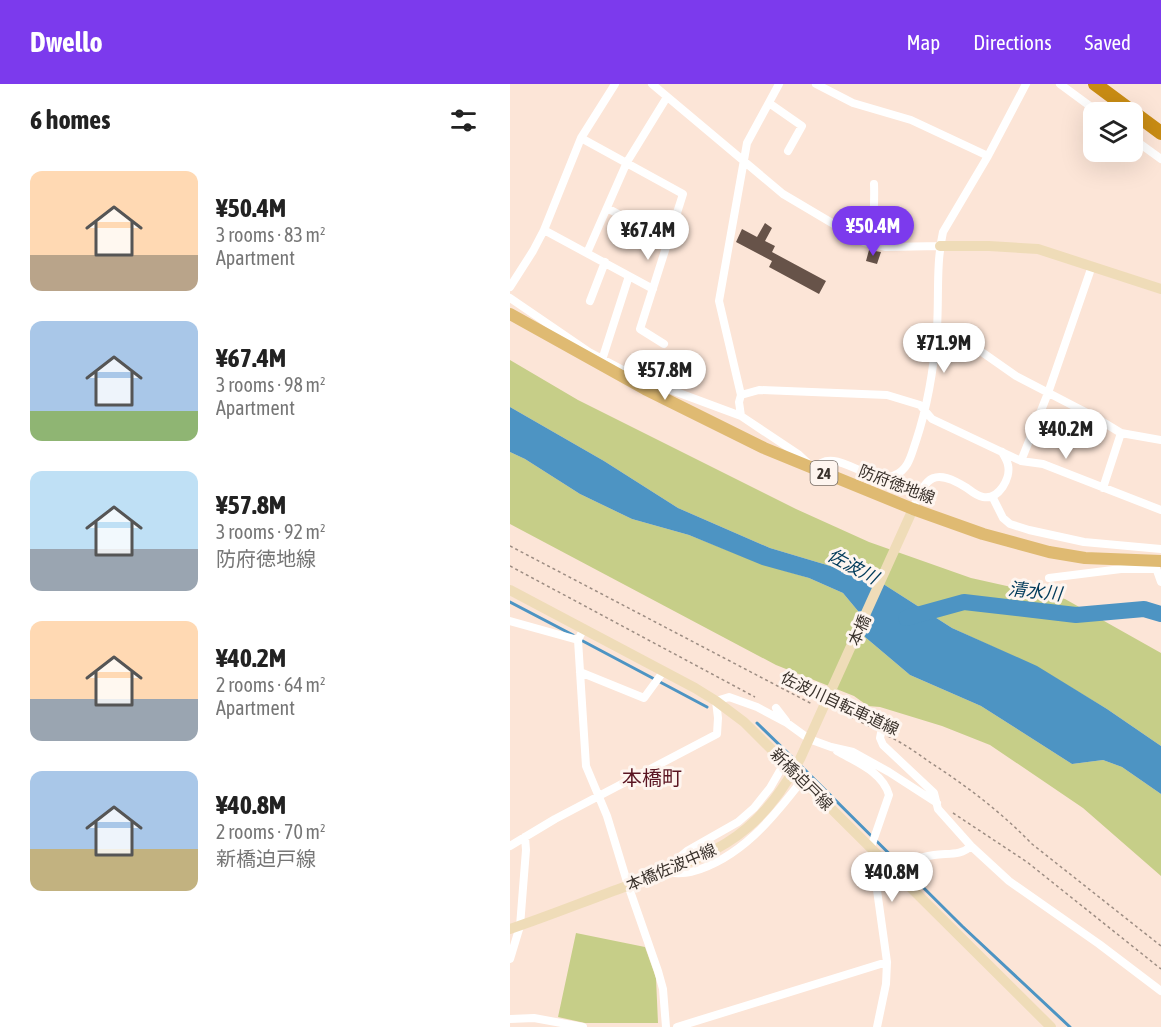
<!DOCTYPE html>
<html lang="en">
<head>
<meta charset="utf-8">
<style>
  body { margin:0; font-family:"Asap Condensed","Noto Sans JP",sans-serif; background:#f2f2f2; color:#222; height:100vh; display:flex; flex-direction:column; font-size:22px; white-space:nowrap }
  * { box-sizing:border-box; margin:0 }
  p { font-size:20px; color:#767676 }
  .icon { flex:none; width:33px; height:33px; fill:none; stroke:currentColor; stroke-width:2; stroke-linecap:round; stroke-linejoin:round }
  .map { position:relative; flex:1; overflow:hidden }
  .details { display:flex; flex-direction:column; background:#fff; width:510px }
  .details>* { flex:none }
  .tools { position:absolute; left:573px; top:18px; display:grid; gap:12px }
  .tools a { display:grid; place-items:center; width:60px; height:60px; border-radius:12px; background:#fff; box-shadow:0 6px 24px #0002; font-size:30px }
  .price { position:absolute; translate:-50% -51px; padding:0 14px; border-radius:21px; background:#fff; color:#222; font-size:20px; line-height:39px; filter:drop-shadow(0 2px 3px #0008) }
  .price::after { content:''; position:absolute; left:50%; top:36px; width:18px; height:14px; margin-left:-9px; background:inherit; clip-path:polygon(0 0,100% 0,50% 100%) }
  .price.on { background:#7c3aed; color:#fff }
  ul { padding:0; list-style:none }
  li { display:flex; align-items:center; gap:18px; height:150px; padding:0 30px }
  li span { display:grid; place-items:center; flex:none; width:168px; height:120px; border-radius:12px; color:#555 }
  li>.icon { margin-inline-start:auto }
  span .icon { width:72px; height:72px; fill:#fffc; stroke-width:1 }
  li b { font-size:26px }
  h2 { display:flex; justify-content:space-between; align-items:center; height:72px; padding:0 30px; font-size:26px }
  header { display:flex; align-items:center; gap:36px; box-sizing:border-box; height:84px; padding:0 30px; background:#7c3aed; color:#fff }
  header strong { font-size:28px }
  nav { display:flex; gap:33px; margin-inline-start:auto; font-size:21px }
  main { display:flex; flex:1; min-height:0 }
  .map>svg:first-child { display:block }
  .green { fill:#c6ce88 }
  .water { fill:#4d94c3 }
  .lines { fill:none; stroke-linecap:round; stroke-linejoin:round }
  .stream { stroke:#4d94c3; stroke-width:3 }
  .river { stroke:#4d94c3; stroke-width:16 }
  .building { fill:#675349 }
  .path { stroke:#9d8d83; stroke-width:1.5; stroke-dasharray:3 3; stroke-linecap:butt }
  .street { stroke:#fff; stroke-width:8 }
  .secondary { stroke:#efdcb8; stroke-width:10 }
  .primary { stroke:#dfba72; stroke-width:12 }
  .highway { stroke:#c98c14; stroke-width:14 }
  .labels { text-anchor:middle; dominant-baseline:central; stroke-width:6; stroke-linejoin:round; paint-order:stroke }
  .shield { fill:#fef5ef; stroke:#756c66; stroke-width:1.5 }
  .shield-label { font-size:15px; font-weight:bold; fill:#3a322c }
  .street-label { font-size:16px; fill:#3a322c; stroke:#fef5ef }
  .water-label { font-size:18px; font-style:italic; fill:#003a5a; stroke:#fef5ef }
  .quarter-label { font-size:20px; fill:#5a1522; stroke:#fef5ef }
</style>
</head>
<body>
<header>
<strong>Dwello</strong>
<nav><a>Map</a><a>Directions</a><a>Saved</a></nav>
</header>
<main>
<section class="details">
<h2>6 homes<svg class="icon" aria-label="filters" viewBox="0 0 24 24"><path d="M4 7h16M4 17h16"/><circle cx="9" cy="7" r="2"/><circle cx="15" cy="17" r="2"/></svg></h2>
<ul>
<li><span style="background:linear-gradient(#ffd9b3 70%,#b9a48a 0)"><svg class="icon" aria-label="home" viewBox="0 0 24 24"><path d="M3 11l9-7 9 7M6 9v11h12V9"/></svg></span><div><b>¥50.4M</b><p>3 rooms · 83 m²</p><p>Apartment</p></div></li>
<li><span style="background:linear-gradient(#a9c7e8 75%,#8fb573 0)"><svg class="icon" aria-label="home" viewBox="0 0 24 24"><path d="M3 11l9-7 9 7M6 9v11h12V9"/></svg></span><div><b>¥67.4M</b><p>3 rooms · 98 m²</p><p>Apartment</p></div></li>
<li><span style="background:linear-gradient(#bfe0f5 65%,#9aa5b1 0)"><svg class="icon" aria-label="home" viewBox="0 0 24 24"><path d="M3 11l9-7 9 7M6 9v11h12V9"/></svg></span><div><b>¥57.8M</b><p>3 rooms · 92 m²</p><p>防府徳地線</p></div></li>
<li><span style="background:linear-gradient(#ffd9b3 65%,#9aa5b1 0)"><svg class="icon" aria-label="home" viewBox="0 0 24 24"><path d="M3 11l9-7 9 7M6 9v11h12V9"/></svg></span><div><b>¥40.2M</b><p>2 rooms · 64 m²</p><p>Apartment</p></div></li>
<li><span style="background:linear-gradient(#a9c7e8 65%,#c2b280 0)"><svg class="icon" aria-label="home" viewBox="0 0 24 24"><path d="M3 11l9-7 9 7M6 9v11h12V9"/></svg></span><div><b>¥40.8M</b><p>2 rooms · 70 m²</p><p>新橋迫戸線</p></div></li>
</ul>
</section>
<div class="map">
<svg width="651" height="943" viewBox="0 0 651 943">
  <rect width="100%" height="100%" fill="#fce5d7"/>
  <!-- green -->
  <path class="green" d="M0,276L68,316L286,425L359,458L461,494L555,515L651,569V662L597,625L527,583L442,544L367,496L260,464L168,424L94,377L0,323Z
    M0,368L15,375L70,410L122,435L179,451L252,480L299,494L333,509L348,527L355,553L400,591L471,622L562,680L593,676L612,683L651,710V792L573,724L480,661L432,642L370,623L358,622L344,612L266,581L0,440Z
    M66,849L135,863L146,894L148,939H75L48,933Z"/>
  <!-- water -->
  <path class="water" d="M0,323L94,377L168,424L260,464L367,496L442,544L527,582L597,625L651,662V710L612,683L593,676L562,680L471,622L400,591L355,553L348,527L333,509L299,494L252,481L179,451L122,435L70,410L15,375L0,368Z"/>
  <g class="lines">
    <!-- stream -->
    <path class="stream" d="M0,518L63,551
      M69,555L197,623
      M247,639L285,676
      M290,681L452,842L560,943"/>
    <!-- river -->
    <path class="river" d="M396,534L454,518L566,531L634,525L651,530"/>
  </g>
  <!-- building -->
  <path class="building" d="M255,139L262,144L255,157L265,162L262,168L316,197L309,210L259,183L262,177L226,158L232,145L247,153Z
    M359,166L371,168L367,180L356,177Z"/>
  <g class="lines">
    <!-- path -->
    <path class="path" d="M0,462L302,620
      M0,482L245,613
      M324,625L363,644
      M378,652C393,659 407,669 421,679C457,702 492,729 522,760L651,862
      M443,729L517,778L651,885"/>
    <!-- street -->
    <path class="street" d="M142,0L273,110L354,158L376,163L430,162
      M306,0L343,19L401,36L478,72
      M550,0L588,28
      M259,19L292,42L278,67
      M71,54L173,110L130,245L154,260
      M622,54L651,75
      M364,100C365,121 362,141 364,162
      M97,124L158,157
      M34,146L143,205
      M77,169L117,78L157,13
      M0,203L23,167L34,146L71,54L105,0
      M0,214L79,268L126,293L231,332L288,370L304,385C325,359 359,404 385,391C399,385 401,371 406,357C418,321 424,283 427,244C429,212 426,179 433,148L478,72L516,0
      M80,217L95,178
      M427,246L449,252L506,292L583,332L611,349L651,356
      M91,279L119,192
      M231,311L249,306L377,311L410,321L422,335L511,377L533,380L651,426
      M231,332L229,318L231,311L209,217L237,59L269,0
      M511,377L538,309L582,182
      M593,404L611,349
      M482,412L493,434L500,440L519,446L574,458L651,465
      M403,425C416,391 425,384 457,404C461,407 467,412 473,413C489,416 501,394 498,381C497,376 494,372 492,368
      M645,481L651,498
      M539,494L611,485H645
      M0,537L68,556
      M73,546L68,556L76,682L97,732L118,801L148,887L153,905L156,943
      M70,588L134,614L153,588
      M266,624L276,637
      M371,649L370,654L373,661L424,709L428,725L461,762L499,797L589,860L651,907
      M327,667C346,678 373,688 379,711L361,763L377,878L376,900L367,943
      M0,762L45,735L207,650L208,634L206,617L219,613L247,623L277,639L299,655L321,663L343,668L379,688L427,719
      M156,785L177,767L228,738L244,724L260,704L275,678
      M384,786C394,777 411,773 424,771C438,769 451,772 461,762
      M158,789C165,789 174,790 181,788C230,775 263,734 293,695
      M0,875L10,842L16,766L15,753
      M0,935L24,934L73,943
      M167,943L377,878"/>
    <!-- secondary -->
    <path class="secondary" d="M430,162H479L528,165L651,205
      M0,506L185,604L206,617L234,638L541,943
      M0,845C39,832 78,816 117,802C158,786 203,773 237,744C260,725 276,701 290,675L403,425"/>
    <!-- primary -->
    <path class="primary" d="M0,230L135,305L254,364L403,425L473,450L539,468L575,474L651,477"/>
    <!-- highway -->
    <path class="highway" d="M585,0L651,49"/>
  </g>
  <g class="labels">
    <!-- shield labels -->
    <rect class="shield" x="300.5" y="377" width="27" height="24" rx="4.5"/>
    <g class="shield-label">
      <text x="314" y="389">24</text>
    </g>
    <!-- street labels -->
    <g class="street-label">
      <text transform="translate(387 400) rotate(21)">防府徳地線</text>
      <text transform="translate(349 546) rotate(-66)">本橋</text>
      <text transform="translate(330 619) rotate(25)">佐波川自転車道線</text>
      <text transform="translate(292 695) rotate(45)">新橋迫戸線</text>
      <text transform="translate(161 783) rotate(-23)">本橋佐波中線</text>
    </g>
    <!-- water labels -->
    <g class="water-label">
      <text transform="translate(343 482) rotate(28)">佐波川</text>
      <text transform="translate(525 507) rotate(6)">清水川</text>
    </g>
    <!-- quarter labels -->
    <g class="quarter-label">
      <text x="142" y="693">本橋町</text>
    </g>
  </g>
</svg>
<div class="tools">
<a><svg class="icon" aria-label="layers" viewBox="0 0 24 24"><path d="M12 4l9 5-9 5-9-5zM3 14l9 5 9-5"/></svg></a>
</div>
<b class="price on" style="left:363px;top:173px">¥50.4M</b>
<b class="price" style="left:138px;top:177px">¥67.4M</b>
<b class="price" style="left:434px;top:290px">¥71.9M</b>
<b class="price" style="left:155px;top:317px">¥57.8M</b>
<b class="price" style="left:556px;top:376px">¥40.2M</b>
<b class="price" style="left:382px;top:819px">¥40.8M</b>
</div>
</main>
</body>
</html>
